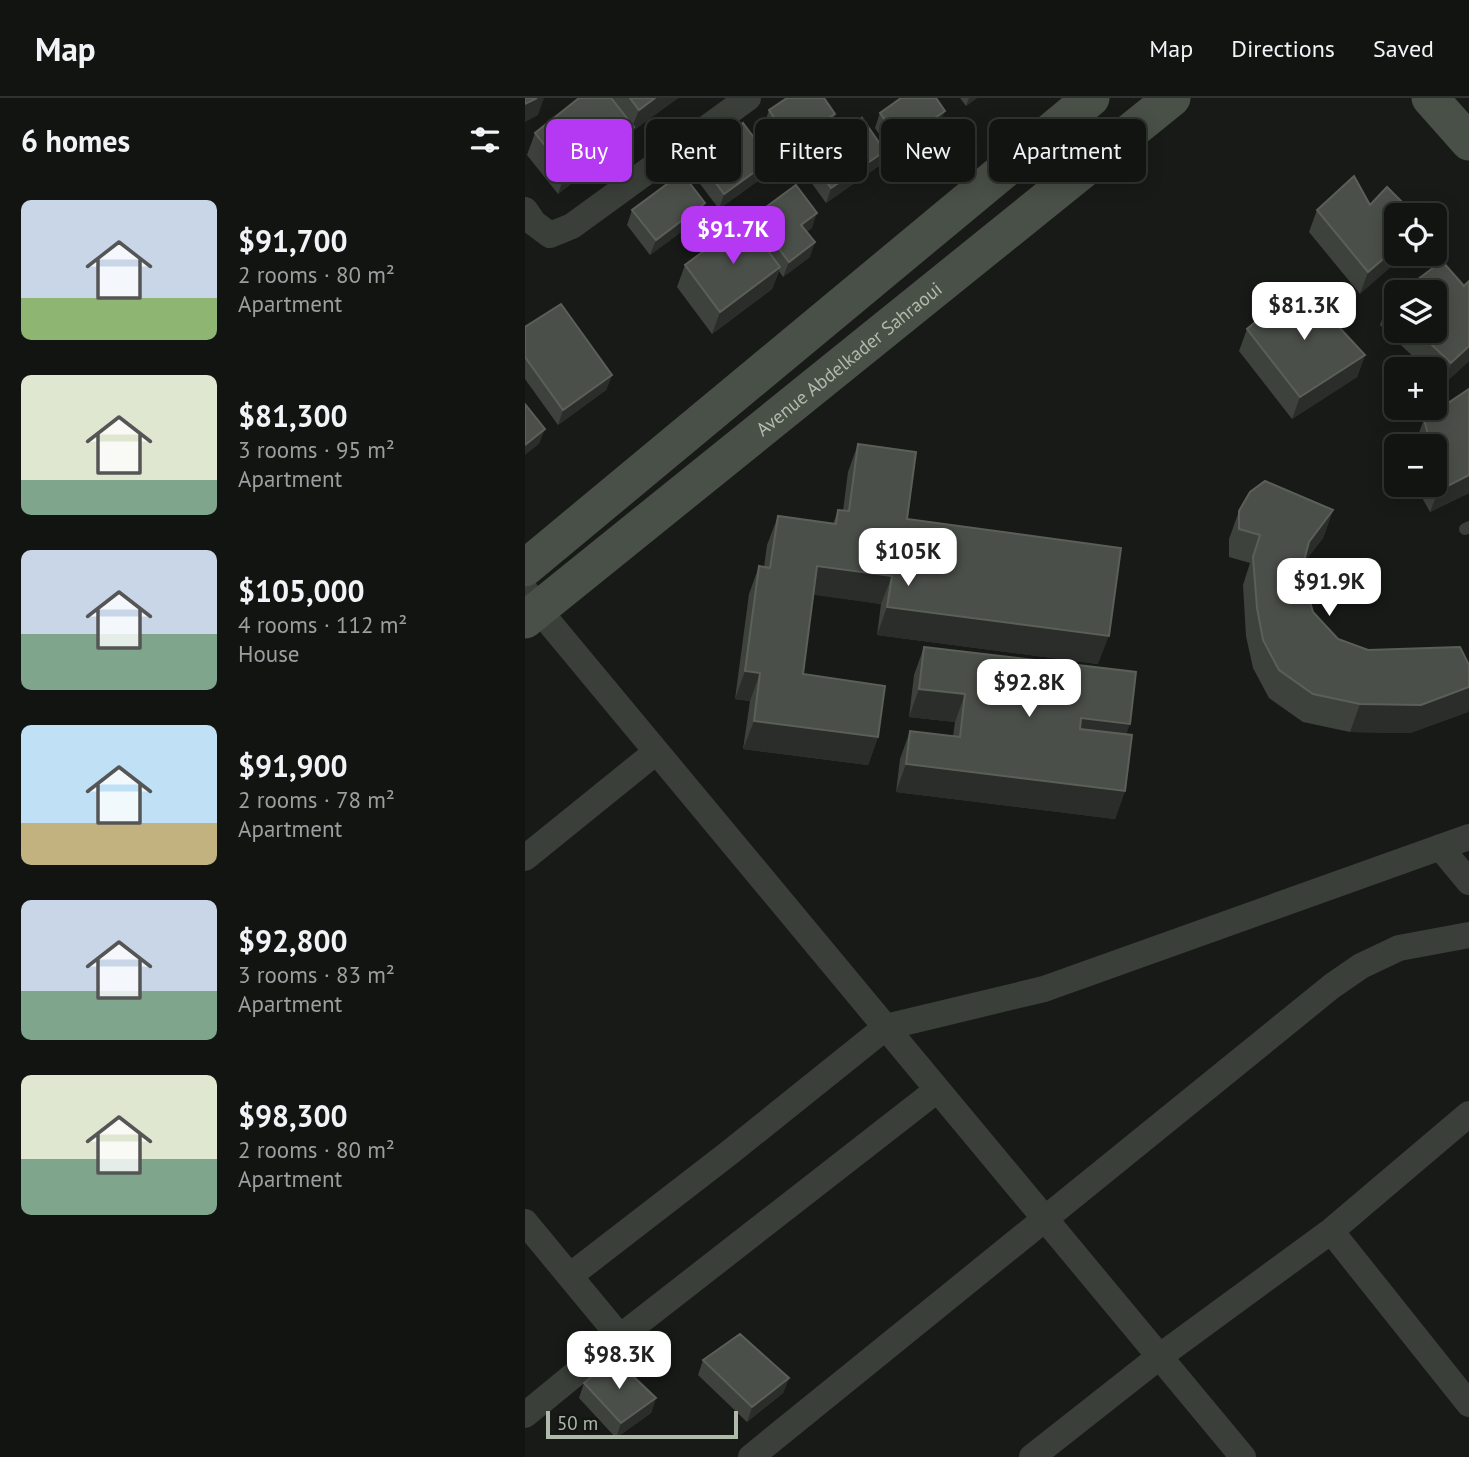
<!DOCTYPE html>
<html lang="en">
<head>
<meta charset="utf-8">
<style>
  body { margin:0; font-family:"PT Sans",sans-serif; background:#1b1d1b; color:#f1f3f6; height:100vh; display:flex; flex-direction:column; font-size:26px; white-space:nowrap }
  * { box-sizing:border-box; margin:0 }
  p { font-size:23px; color:#9c9e9f }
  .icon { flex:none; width:38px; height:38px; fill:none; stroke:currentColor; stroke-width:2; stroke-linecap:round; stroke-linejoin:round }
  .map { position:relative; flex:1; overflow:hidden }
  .side { display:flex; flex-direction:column; background:#121412; width:525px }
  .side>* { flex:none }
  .banner { position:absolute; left:21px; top:21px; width:665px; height:63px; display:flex; gap:14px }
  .controls { position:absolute; left:859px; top:105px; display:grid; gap:14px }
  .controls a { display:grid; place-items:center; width:63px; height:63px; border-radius:10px; background:#121412; box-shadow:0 4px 18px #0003,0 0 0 2px #313332; font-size:35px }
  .scale { position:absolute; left:21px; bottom:18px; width:192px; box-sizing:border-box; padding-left:7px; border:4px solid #afbaab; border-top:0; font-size:19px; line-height:24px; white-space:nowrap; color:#afbaab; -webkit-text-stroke:5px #131613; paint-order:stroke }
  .price { position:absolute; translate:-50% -60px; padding:0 16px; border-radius:14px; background:#fff; color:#222; font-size:23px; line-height:46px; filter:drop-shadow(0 2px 4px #0008) }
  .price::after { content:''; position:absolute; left:50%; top:42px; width:21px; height:16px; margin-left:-10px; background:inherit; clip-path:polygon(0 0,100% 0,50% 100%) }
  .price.active { background:#b539f2; color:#fff }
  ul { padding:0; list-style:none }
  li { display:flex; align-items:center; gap:21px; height:175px; padding:0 21px }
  li span { display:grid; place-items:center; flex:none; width:196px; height:140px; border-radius:10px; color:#555 }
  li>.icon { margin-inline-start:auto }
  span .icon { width:84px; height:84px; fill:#fffc; stroke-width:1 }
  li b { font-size:30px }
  h2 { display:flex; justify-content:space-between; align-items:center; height:84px; padding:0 21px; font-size:30px }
  .pill { padding:0 24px; border-radius:10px; background:#121412; box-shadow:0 4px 18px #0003,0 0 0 2px #313332; font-size:24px; line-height:63px }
  .pill.active { background:#b539f2; color:#fff }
  header { display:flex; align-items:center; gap:42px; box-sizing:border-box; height:98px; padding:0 35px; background:#121412; border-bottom:2px solid #313332 }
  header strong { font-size:33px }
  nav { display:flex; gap:38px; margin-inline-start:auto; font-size:24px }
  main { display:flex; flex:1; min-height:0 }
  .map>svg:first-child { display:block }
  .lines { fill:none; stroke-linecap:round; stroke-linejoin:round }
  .service { stroke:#3a3f39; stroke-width:12 }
  .minor { stroke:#3a3f39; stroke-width:26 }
  .secondary { stroke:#495047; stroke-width:37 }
  .wall { fill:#3e423d }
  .shaded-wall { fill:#2a2d29 }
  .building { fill:#4b4f49; stroke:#5a6058; stroke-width:2 }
  .labels { text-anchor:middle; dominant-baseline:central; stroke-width:5; stroke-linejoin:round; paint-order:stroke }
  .street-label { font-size:19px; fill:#afbaab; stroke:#131613 }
</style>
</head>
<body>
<header>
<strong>Map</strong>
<nav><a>Map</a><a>Directions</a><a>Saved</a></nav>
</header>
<main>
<section class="side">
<h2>6 homes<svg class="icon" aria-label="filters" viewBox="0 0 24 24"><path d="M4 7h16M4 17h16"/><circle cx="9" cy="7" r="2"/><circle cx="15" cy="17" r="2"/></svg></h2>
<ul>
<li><span style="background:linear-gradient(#c9d6e8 70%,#8fb573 0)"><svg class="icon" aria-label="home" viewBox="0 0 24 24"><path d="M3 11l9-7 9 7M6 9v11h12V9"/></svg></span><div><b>$91,700</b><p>2 rooms · 80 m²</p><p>Apartment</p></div></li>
<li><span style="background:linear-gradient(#dfe7d0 75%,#7fa58c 0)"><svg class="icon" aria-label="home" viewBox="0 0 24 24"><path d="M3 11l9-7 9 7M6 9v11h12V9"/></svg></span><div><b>$81,300</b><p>3 rooms · 95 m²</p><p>Apartment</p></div></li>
<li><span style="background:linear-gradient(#c9d6e8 60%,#7fa58c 0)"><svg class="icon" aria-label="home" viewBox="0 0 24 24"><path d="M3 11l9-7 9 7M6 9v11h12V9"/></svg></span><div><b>$105,000</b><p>4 rooms · 112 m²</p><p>House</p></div></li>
<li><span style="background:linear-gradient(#bfe0f5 70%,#c2b280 0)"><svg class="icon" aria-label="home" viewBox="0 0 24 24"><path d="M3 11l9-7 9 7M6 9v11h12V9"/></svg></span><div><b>$91,900</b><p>2 rooms · 78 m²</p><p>Apartment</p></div></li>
<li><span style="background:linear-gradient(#c9d6e8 65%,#7fa58c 0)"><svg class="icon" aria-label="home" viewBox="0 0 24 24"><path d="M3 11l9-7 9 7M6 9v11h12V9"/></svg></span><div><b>$92,800</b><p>3 rooms · 83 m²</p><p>Apartment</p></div></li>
<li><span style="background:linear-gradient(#dfe7d0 60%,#7fa58c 0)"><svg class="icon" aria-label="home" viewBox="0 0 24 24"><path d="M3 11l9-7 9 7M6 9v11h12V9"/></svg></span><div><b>$98,300</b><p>2 rooms · 80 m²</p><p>Apartment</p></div></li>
</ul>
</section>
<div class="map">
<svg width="944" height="1359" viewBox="0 0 944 1359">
  <rect width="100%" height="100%" fill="#181a18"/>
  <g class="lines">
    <!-- service -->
    <path class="service" d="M940,431L944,429"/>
    <!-- minor -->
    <path class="minor" d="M0,112L9,125L25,137L47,128L223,0
      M0,492L13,511L718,1359
      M915,749L944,784
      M0,760L131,654
      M0,1124L95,1239
      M806,1133L944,1306
      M46,1177L204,1055L361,929L519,891L944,739
      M0,1317L95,1239L412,992
      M226,1359L807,888L836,868L874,850L944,837
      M507,1359L634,1259L806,1133L944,1016"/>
    <!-- secondary -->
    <g class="secondary">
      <path d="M905,0L944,44"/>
      <path d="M0,470L566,0"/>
      <path id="s1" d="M0,522L647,0"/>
    </g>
  </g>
  <!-- wall -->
  <path class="wall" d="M54,0H153L109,32L102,51L66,80L61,74L33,96L2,57L10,35Z
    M435,0H452L441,8Z
    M244,12L310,16L305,31L261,60L239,27Z
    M355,15L414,28L370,59L350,30Z
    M360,53L354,68L301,105L278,73L284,58Z
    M172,59L246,62L241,77L194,111L166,74Z
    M845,107L890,117L835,196L784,134L792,112Z
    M107,112L175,120L125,157L102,127Z
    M229,118L287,130L282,133L285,159L258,179L254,173L247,191L187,236L152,189L160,167L225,129Z
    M939,188L944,263L918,287L910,280V271H901L855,227L863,205L872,198V233H910Z
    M0,229L87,277L81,292L33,327L0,281Z
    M722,231L840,257L832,279L767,321L714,253Z
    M899,321L944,395L905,414L890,387H910V348H889L891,345V343Z
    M333,346L382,421L573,566L352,537L356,506L288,496L278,576L353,639L343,667L218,651L225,603L210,601L224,496L234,468L239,469L242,447L253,418L308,426L313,412L318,413L323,374Z
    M808,412L798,440L778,465L776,474L788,514L813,541L843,552L944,567V611L943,614L885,635L825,634L778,624L744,600L728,570L721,538L718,487L725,465L704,459V441L714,413Z
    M399,549L601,636L600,693L590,721L371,694L375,661L385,633L428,638L430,624L384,619L389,577Z
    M178,1262L264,1280L258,1295L222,1324L173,1277Z
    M59,1285L131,1300L126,1315L91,1340L54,1300Z"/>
  <!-- shaded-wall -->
  <path class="shaded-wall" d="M12,0H19L13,17L0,24V6Z
    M130,0H153L109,32L102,51L66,80L74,58L106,32L114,12Z
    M444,0H452L441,8Z
    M420,13L414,28L370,59L375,44Z
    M310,16L305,31L261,60L266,45Z
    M69,52L61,74L33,96L41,74Z
    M360,53L354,68L301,105L306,90Z
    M246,62L241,77L194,111L199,96Z
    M180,105L175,120L125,157L131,142Z
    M292,115L287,130L271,142L276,127Z
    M290,144L285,159L258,179L264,164Z
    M872,149V156H881L835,196L843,174Z
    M255,169L247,191L187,236L195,214Z
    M944,248V263L918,287L926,265Z
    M840,257L832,279L767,321L775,299Z
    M87,277L81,292L33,327L38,312Z
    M20,331L14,346L0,357V347Z
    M944,377V395L905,414L913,393Z
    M808,412L798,440L774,472L784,444Z
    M292,468L367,478L356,506L282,496Z
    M362,509L584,538L573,566L352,537Z
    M220,573L235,575L225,603L210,601Z
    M944,589V611L943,614L885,635L825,634L835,606Z
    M394,591L440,596L430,624L384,619Z
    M556,620L605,626L595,654L545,648Z
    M229,623L353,639L343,667L218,651Z
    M381,666L600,693L590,721L371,694Z
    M264,1280L258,1295L222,1324L227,1309Z
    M131,1300L126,1315L91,1340L96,1325Z"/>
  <!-- building -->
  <path class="building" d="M0,0H12L0,6Z
    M54,0H86L109,29L74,58L69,52L41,74L10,35Z
    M105,0H130L114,12Z
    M262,0H299L310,16L266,45L244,12Z
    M376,0H411L420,13L375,44L355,15Z
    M337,20L360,53L306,90L284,58Z
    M218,25L246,62L199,96L172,59Z
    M157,75L180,105L131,142L107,112Z
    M829,78L845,107L862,89L890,117H872V149L843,174L792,112Z
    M271,87L292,115L276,127L290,144L264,164L229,118Z
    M220,122L255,169L195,214L160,167Z
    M917,163L939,188L944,183V248L926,265L892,233H910V194H876Z
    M775,187L840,257L775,299L722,231Z
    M872,198V213L863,205Z
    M36,206L87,277L38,312L0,259V229Z
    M944,291V377L913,393L910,387V348H890L889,347L903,337L899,321Z
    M0,306L20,331L0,347Z
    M333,346L391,354L382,421L596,450L584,538L362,509L367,478L292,468L278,576L360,588L353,639L229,623L235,575L220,573L234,468L245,470L253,418L311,426L313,412L324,413Z
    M740,383L808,412L784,444L776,474L788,514L813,541L843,552L935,549L944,567V589L896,607L835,606L788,596L754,572L738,542L732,510L728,459L735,437L714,431V413L725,394Z
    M399,549L611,574L605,626L556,620L555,631L607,637L600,693L381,666L385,633L435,639L440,596L394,591Z
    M215,1236L264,1280L227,1309L178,1262Z
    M89,1260L131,1300L96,1325L59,1285Z"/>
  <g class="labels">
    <!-- street labels -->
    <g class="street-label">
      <text stroke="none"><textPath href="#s1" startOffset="416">Avenue Abdelkader Sahraoui</textPath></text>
    </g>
  </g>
</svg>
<div class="controls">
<a><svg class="icon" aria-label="locate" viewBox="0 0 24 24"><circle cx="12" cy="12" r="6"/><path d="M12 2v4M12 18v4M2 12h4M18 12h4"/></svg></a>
<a><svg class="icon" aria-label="layers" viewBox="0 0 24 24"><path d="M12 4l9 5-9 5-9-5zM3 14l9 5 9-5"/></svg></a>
<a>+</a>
<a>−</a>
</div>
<div class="scale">50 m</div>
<b class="price active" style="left:208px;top:168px">$91.7K</b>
<b class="price" style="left:779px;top:244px">$81.3K</b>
<b class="price" style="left:383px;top:490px">$105K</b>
<b class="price" style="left:804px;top:520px">$91.9K</b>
<b class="price" style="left:504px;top:621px">$92.8K</b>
<b class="price" style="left:94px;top:1293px">$98.3K</b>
<div class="banner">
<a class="pill active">Buy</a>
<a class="pill">Rent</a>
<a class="pill">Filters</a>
<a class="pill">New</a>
<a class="pill">Apartment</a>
</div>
</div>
</main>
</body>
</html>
